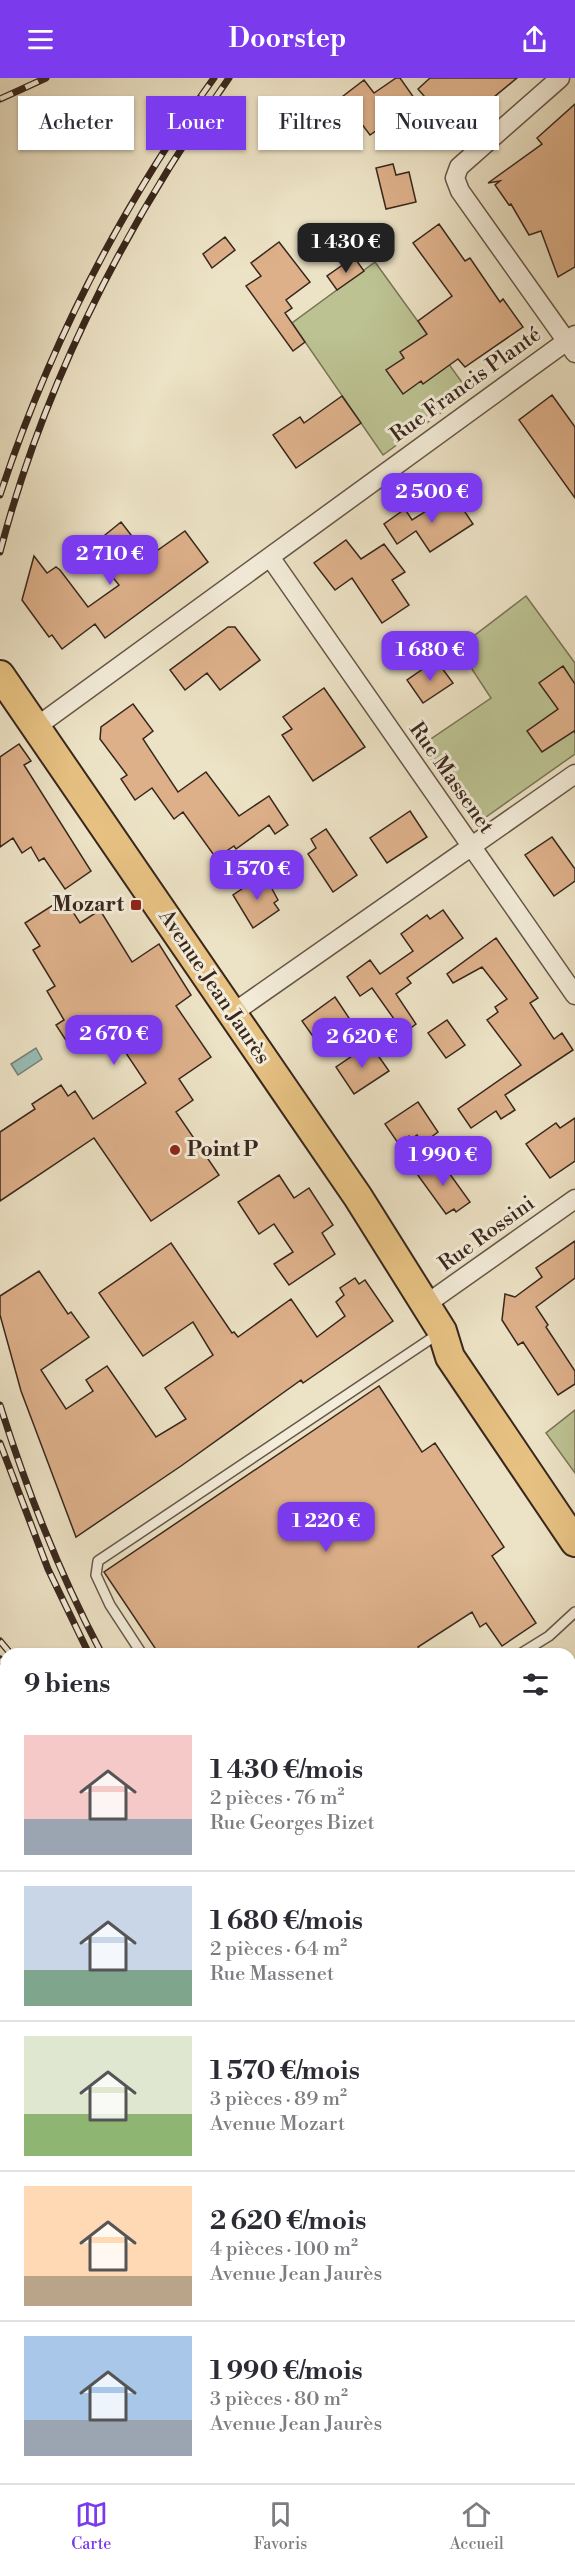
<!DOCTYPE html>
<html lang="fr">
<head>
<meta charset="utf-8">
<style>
  body { margin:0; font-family:"Libre Bodoni",serif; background:#f7f7f7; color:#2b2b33; height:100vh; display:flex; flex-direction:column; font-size:22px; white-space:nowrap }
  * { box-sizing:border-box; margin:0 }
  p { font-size:20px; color:#7c7c81 }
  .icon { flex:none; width:33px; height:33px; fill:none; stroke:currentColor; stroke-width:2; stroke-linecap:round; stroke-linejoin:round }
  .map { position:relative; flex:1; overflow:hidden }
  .details { position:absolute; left:0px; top:1570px; width:576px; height:836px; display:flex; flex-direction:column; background:#fff; border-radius:18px 18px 0 0; box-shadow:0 2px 4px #0004 }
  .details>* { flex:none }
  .banner { position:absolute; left:18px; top:18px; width:540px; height:54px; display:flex; gap:12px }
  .price { position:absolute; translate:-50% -51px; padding:0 14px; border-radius:12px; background:#7c3aed; color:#fff; font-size:20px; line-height:39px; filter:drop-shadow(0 2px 3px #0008) }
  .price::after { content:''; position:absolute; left:50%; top:36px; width:18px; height:14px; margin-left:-9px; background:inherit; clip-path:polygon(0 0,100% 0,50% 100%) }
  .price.current { background:#222; color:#fff }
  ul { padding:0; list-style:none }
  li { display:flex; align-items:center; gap:18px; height:150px; padding:0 24px }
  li+li { border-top:2px solid #e1e1e2 }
  li span { display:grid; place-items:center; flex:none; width:168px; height:120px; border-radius:0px; color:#555 }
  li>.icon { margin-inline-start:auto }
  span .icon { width:72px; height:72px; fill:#fffc; stroke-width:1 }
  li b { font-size:26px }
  h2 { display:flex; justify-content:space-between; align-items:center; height:72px; padding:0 24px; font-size:26px }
  .chip { padding:0 21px; border-radius:0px; background:#fff; box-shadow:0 2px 4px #0004; font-size:21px; line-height:54px }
  .chip.current { background:#7c3aed; color:#fff }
  header { display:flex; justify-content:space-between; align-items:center; height:78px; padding:0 24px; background:#7c3aed; color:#fff; font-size:27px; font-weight:600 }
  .menu { display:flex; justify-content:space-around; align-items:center; height:84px; border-top:2px solid #e1e1e2; background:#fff; font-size:16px; color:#7c7c81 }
  .menu a { display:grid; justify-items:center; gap:3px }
  .menu .current { color:#7c3aed }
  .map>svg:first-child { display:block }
  .green { fill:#bcc292; stroke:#7a7458; stroke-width:1.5 }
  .water { fill:#99bdb7; stroke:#738179; stroke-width:1.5 }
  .building { fill:#ddb08a; stroke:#39271d; stroke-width:1.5 }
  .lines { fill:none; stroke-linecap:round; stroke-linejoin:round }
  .service-casing { stroke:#665647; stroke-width:12 }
  .minor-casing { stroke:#665647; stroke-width:21 }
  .primary-casing { stroke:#39271d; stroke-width:32 }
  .service { stroke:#f3ecd9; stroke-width:9 }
  .minor { stroke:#f3ecd9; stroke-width:18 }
  .primary { stroke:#e6c182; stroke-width:28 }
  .rail-casing { stroke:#39271d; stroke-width:7 }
  .rail { stroke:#f3ecd9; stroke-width:4.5; stroke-dasharray:14; stroke-linecap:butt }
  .poi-dot { fill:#8f2418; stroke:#f3ecd9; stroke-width:2 }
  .labels { text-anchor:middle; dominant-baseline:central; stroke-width:6; stroke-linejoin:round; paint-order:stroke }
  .street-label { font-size:21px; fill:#39271d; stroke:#f3ecd9 }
  .poi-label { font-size:21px; font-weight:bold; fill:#39271d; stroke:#f3ecd9; text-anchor:end }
</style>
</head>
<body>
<header><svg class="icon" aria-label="menu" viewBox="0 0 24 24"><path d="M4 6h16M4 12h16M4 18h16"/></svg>Doorstep<svg class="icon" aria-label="share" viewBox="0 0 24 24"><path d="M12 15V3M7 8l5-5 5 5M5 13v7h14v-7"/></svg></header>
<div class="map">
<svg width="575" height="2405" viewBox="0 0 575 2405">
  <rect width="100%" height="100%" fill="#ece2c5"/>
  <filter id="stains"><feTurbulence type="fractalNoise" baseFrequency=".00333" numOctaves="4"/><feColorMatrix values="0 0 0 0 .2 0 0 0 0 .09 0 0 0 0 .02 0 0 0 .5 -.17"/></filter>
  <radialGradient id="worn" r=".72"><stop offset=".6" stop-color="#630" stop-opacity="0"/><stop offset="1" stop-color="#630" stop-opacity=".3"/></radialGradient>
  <!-- green -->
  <path class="green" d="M375,184L469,314L383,377L292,245Z
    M526,518L575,585V676L486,739L468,736L422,667L491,620L458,570Z
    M575,1332V1395L546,1355Z"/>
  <!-- water -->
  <path class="water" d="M36,970L42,981L18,997L11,986Z"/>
  <!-- building -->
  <path class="building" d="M396,0H400L417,24L370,57L352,33L344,54L320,45L325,32L364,2L374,15Z
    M430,0H517L483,28L467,35L454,47L433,22L430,25L418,11Z
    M575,26V189L558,199L541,153L529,157L511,126L509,127L495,107L500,103L488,105L542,66L537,60Z
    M393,86L396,97L409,94L416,124L386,131L376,90Z
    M439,146L465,183L470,180L500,224L503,221L523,249L465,289L458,281L423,306L421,303L403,316L386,292L404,280L400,274L427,256L418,243L452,218L413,165Z
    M225,159L235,172L212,190L203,176Z
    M279,164L310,204L286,222L292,230L285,235L305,264L293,273L246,208L261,198L251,185Z
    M354,179L364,193L337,212L327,198Z
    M552,317L575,349V420L519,342Z
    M342,318L361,345L296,390L273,357L300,339L304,345Z
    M453,416L473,446L430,474L416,453L397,466L384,446L405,431L412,442Z
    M121,444L148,479L185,453L208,484L105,560L95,546L62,571L52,557L49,559L22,522L34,478L47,495L56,489L60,492L88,529L119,507L89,470Z
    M346,462L361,481L384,466L405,494L392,502L409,527L382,545L352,500L335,512L314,485Z
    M228,549H235L260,582L220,612L207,595L185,612L170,592Z
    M436,582L453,605L423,625L407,602Z
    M563,588L575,606V655L574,653L542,674L527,653L558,631L539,605Z
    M324,610L365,669L313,703L282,657L292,651L283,639Z
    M133,626L153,653L143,661L178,714L206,694L239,738L269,718L288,747L275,756L269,747L236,771L234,768L216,780L183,734L174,741L152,710L135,722L121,701L127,697L100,661L101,649Z
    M19,666L31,683L24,687L91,793L65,811L44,780L39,783L31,769L22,775L13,760L0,769V679Z
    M410,733L427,759L387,785L370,760Z
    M326,751L357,797L333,814L308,776L316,770L311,761Z
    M552,759L575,791V803L554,818L525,777Z
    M264,796L278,822L274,825L279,832L253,850L233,817Z
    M64,820L80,845L100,832L132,884L159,866L191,917L176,928L211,979L179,1001L193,1022L176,1034L219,1097L151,1143L94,1060L0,1123V1054L35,1031L32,1026L61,1007L68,1018L75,1013L93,1041L146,1005L116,960L93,975L82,958L69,967L56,947L64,942L47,913L55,908L33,872L40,868L25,845Z
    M443,832L463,860L407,900L411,905L396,916L416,946L404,955L372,910L360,918L347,899L370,882L380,896L413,873L401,856L427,837L430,841Z
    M496,860L538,920L530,925L554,961L562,955L573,972L505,1017L515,1032L501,1041L496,1033L471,1050L458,1031L521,987L487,942L498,934L495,929L507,921L482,889L453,905L447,896Z
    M335,919L349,940L317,964L302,943Z
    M447,942L465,967L446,980L428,955Z
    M370,966L389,993L354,1016L336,989Z
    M418,1024L438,1054L423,1065L417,1057L411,1061L409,1058L398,1065L385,1046Z
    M575,1040V1083L550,1100L526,1066L556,1045L560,1050Z
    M439,1081L470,1124L456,1134L454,1131L446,1136L417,1096Z
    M279,1097L294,1120L309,1110L333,1147L322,1155L335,1176L289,1207L274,1186L293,1174L274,1146L259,1156L238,1124Z
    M575,1163V1200L536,1229L548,1247L546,1249L575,1293V1306L558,1317L523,1264L518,1267L502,1242L505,1216L515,1219L542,1199L536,1190Z
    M171,1165L232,1255L234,1254L238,1259L291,1221L317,1259L345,1238L336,1224L344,1217L340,1210L355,1200L359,1206L365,1202L393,1243L303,1305L301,1302L181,1388L76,1459L21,1313L0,1237V1218L39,1193L68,1236L71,1234L89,1259L41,1292L66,1331L93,1313L86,1302L107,1288L156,1359L186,1341L165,1310L213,1277L193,1244L143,1278L99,1215Z
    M379,1308L422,1374L435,1365L504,1469L492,1478L536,1545L502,1568L486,1545L480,1549L472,1534L418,1569L423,1576H159L104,1494Z"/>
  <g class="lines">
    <!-- service casing -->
    <g class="service-casing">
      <path id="service" d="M142,1576L110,1527L96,1497L98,1483L438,1256
        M520,1576L549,1558L575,1534"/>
    </g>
    <!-- minor casing -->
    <g class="minor-casing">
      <path id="minor" d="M560,0L459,89L455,100L460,113L575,275
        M270,479L575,917
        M36,649L575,257
        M233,935L575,696
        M425,1227L575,1121
        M570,1768L575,1764
        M570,1928L575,1934"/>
    </g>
    <!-- primary casing -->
    <g class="primary-casing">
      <path id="primary" d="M0,597L358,1119L442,1253L450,1279L575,1464"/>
    </g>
    <!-- service -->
    <use href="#service" class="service"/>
    <!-- minor -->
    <use href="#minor" class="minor"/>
    <!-- primary -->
    <use href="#primary" class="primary"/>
    <!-- rail casing -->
    <g class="rail-casing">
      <path id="rail" d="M0,21L46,0
        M0,417C49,268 122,127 214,0
        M0,474C45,302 127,144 229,0
        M0,1327C27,1413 60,1497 102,1576
        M0,1365L48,1491L89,1576
        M0,1563L11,1576
        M0,1581L6,1588
        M570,2190L575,2196
        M570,2208L575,2215
        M570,2289L575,2295
        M570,2308L575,2315"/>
    </g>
    <!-- rail -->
    <use href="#rail" class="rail"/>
  </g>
  <!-- markers -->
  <g class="poi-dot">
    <rect x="130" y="821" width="12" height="12" rx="3"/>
    <circle cx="175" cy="1072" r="6"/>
  </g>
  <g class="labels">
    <!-- street labels -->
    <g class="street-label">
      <text transform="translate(466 307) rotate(-36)">Rue Francis Planté</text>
      <text transform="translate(451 700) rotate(55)">Rue Massenet</text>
      <text transform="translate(214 909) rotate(56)">Avenue Jean Jaurès</text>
      <text transform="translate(487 1156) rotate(-36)">Rue Rossini</text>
    </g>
    <!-- poi labels -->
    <g class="poi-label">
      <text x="124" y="827">Mozart</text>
      <text x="187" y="1072" text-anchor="start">Point P</text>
    </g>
  </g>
  <rect width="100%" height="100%" filter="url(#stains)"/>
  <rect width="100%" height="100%" fill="url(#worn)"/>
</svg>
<b class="price current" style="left:346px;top:196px">1 430 €</b>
<b class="price" style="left:432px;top:446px">2 500 €</b>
<b class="price" style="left:110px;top:508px">2 710 €</b>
<b class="price" style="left:430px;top:604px">1 680 €</b>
<b class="price" style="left:257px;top:823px">1 570 €</b>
<b class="price" style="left:114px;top:988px">2 670 €</b>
<b class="price" style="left:362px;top:991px">2 620 €</b>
<b class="price" style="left:443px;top:1109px">1 990 €</b>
<b class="price" style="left:326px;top:1475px">1 220 €</b>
<div class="banner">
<a class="chip">Acheter</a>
<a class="chip current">Louer</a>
<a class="chip">Filtres</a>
<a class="chip">Nouveau</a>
</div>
<section class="details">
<h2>9 biens<svg class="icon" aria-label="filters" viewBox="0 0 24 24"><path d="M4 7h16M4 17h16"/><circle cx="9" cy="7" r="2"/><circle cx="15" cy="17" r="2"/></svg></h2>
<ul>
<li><span style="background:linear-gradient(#f6c9c9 70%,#9aa5b1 0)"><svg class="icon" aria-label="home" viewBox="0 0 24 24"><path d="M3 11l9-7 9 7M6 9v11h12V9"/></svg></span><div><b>1 430 €/mois</b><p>2 pièces · 76 m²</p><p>Rue Georges Bizet</p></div></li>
<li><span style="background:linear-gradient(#c9d6e8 70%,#7fa58c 0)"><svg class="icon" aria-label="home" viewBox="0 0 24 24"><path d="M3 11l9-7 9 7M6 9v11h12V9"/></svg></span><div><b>1 680 €/mois</b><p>2 pièces · 64 m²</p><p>Rue Massenet</p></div></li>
<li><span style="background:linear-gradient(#dfe7d0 65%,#8fb573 0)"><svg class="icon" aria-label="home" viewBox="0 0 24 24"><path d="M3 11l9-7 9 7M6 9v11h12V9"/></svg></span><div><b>1 570 €/mois</b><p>3 pièces · 89 m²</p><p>Avenue Mozart</p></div></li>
<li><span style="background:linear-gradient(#ffd9b3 75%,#b9a48a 0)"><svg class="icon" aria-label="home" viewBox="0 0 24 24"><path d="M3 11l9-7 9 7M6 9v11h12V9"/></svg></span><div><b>2 620 €/mois</b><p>4 pièces · 100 m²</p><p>Avenue Jean Jaurès</p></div></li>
<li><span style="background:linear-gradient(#a9c7e8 70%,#9aa5b1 0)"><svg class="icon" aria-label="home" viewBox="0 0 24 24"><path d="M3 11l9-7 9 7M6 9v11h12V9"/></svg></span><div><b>1 990 €/mois</b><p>3 pièces · 80 m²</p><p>Avenue Jean Jaurès</p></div></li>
</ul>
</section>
</div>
<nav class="menu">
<a class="current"><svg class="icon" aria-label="map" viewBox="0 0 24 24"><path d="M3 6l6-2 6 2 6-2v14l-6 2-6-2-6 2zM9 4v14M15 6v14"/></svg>Carte</a>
<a><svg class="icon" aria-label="saved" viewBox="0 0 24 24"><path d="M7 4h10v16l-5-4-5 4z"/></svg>Favoris</a>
<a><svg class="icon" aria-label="home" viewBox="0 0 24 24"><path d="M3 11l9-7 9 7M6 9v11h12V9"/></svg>Accueil</a>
</nav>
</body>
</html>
